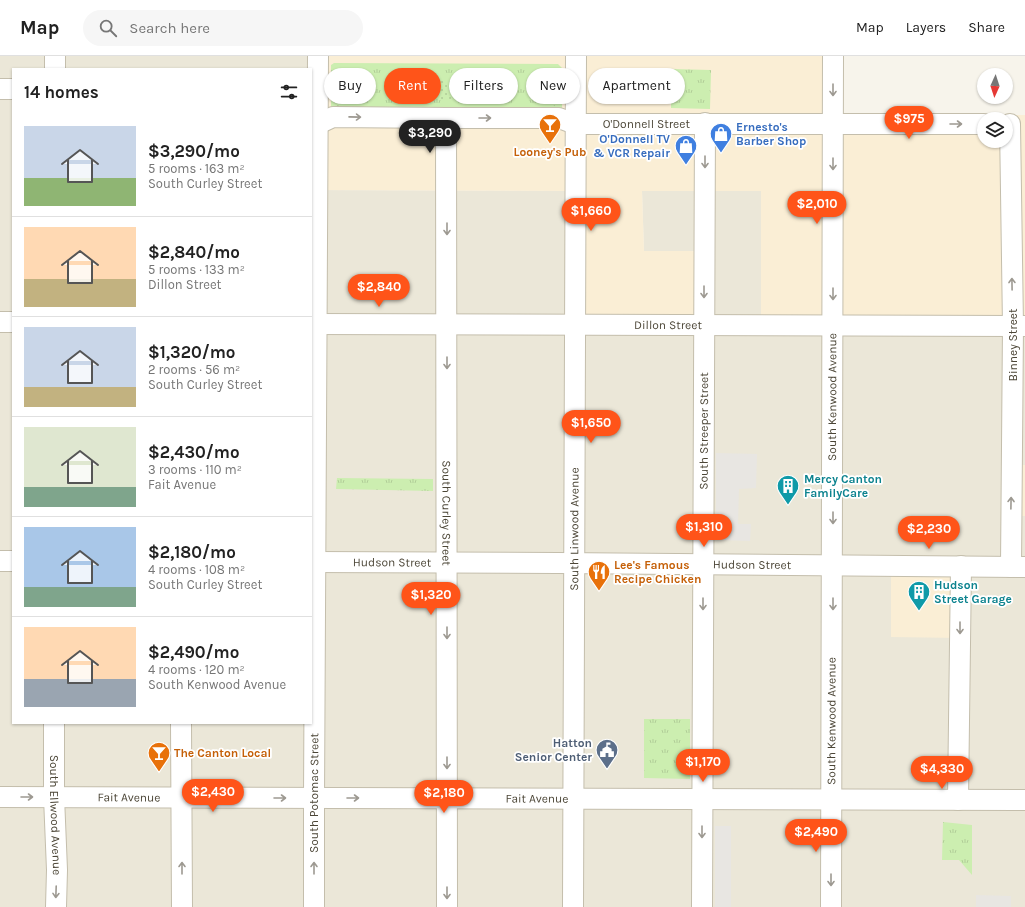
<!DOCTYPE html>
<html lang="en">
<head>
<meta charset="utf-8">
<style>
  body { margin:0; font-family:Karla,sans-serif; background:#f6f6f6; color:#222; height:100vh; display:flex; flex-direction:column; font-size:15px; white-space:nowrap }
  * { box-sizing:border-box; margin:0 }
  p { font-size:13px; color:#767676 }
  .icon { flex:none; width:22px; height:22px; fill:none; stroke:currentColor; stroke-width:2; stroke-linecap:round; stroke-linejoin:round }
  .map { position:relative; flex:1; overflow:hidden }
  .side { position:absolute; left:12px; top:12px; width:300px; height:656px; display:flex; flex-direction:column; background:#fff; border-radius:0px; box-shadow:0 1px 3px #0004 }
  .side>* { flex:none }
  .top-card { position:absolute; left:324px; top:12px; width:380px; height:36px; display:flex; gap:8px }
  .needle { width:26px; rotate:183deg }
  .buttons { position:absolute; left:977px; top:12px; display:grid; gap:8px }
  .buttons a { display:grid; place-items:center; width:36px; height:36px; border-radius:50%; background:#fff; box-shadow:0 1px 3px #0004; font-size:20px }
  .price { position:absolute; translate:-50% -34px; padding:0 9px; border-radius:14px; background:#ff5419; color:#fff; font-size:13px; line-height:26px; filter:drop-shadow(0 1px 2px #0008) }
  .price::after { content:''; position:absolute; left:50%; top:24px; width:12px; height:9px; margin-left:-6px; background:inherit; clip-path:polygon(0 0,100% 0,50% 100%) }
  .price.on { background:#222; color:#fff }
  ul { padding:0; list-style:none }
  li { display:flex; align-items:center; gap:12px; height:100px; padding:0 12px }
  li+li { border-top:1px solid #e0e0e0 }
  li span { display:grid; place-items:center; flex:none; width:112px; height:80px; border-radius:0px; color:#555 }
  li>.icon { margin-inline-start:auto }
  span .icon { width:48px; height:48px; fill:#fffc; stroke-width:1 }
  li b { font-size:17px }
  h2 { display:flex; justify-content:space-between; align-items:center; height:48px; padding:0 12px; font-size:17px }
  .tag { padding:0 14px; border-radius:18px; background:#fff; box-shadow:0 1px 3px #0004; font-size:14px; line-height:36px }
  .tag.on { background:#ff5419; color:#fff }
  header { display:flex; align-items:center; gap:24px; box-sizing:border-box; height:56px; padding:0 20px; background:#fff; border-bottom:1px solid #e0e0e0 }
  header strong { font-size:19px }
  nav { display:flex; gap:22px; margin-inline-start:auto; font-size:14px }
  .search { width:280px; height:36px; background:#f6f6f6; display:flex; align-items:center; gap:10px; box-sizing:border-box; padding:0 14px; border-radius:22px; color:#767676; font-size:15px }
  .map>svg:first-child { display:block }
  .residential { fill:#ebe7d8 }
  .commercial { fill:#faeed5; fill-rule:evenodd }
  .grass { fill:url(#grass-tufts) }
  .garden { fill:url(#garden-dots) }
  .parking { fill:#e8e6e2 }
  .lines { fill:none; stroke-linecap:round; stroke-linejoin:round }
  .minor-casing { stroke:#c4beac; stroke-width:22 }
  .minor { stroke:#fff; stroke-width:20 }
  .oneway { stroke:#9d9991 }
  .labels { text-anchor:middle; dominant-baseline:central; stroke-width:3.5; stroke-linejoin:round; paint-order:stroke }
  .street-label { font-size:12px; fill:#4c4637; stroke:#fff }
  .shop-label { font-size:12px; font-weight:bold; fill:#366cbe; stroke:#fff; text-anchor:start }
  .food-label { font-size:12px; font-weight:bold; fill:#c56008; stroke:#fff; text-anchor:start }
  .culture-label { font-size:12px; font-weight:bold; fill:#0d838f; stroke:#fff; text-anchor:start }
  .service-label { font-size:12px; font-weight:bold; fill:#4e5e75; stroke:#fff; text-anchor:end }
</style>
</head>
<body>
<header>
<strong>Map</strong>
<div class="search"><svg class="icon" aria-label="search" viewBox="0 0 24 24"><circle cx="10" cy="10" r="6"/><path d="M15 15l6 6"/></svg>Search here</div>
<nav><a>Map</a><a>Layers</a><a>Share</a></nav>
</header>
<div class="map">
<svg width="1025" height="851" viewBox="0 0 1025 851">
  <defs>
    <pattern id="grass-tufts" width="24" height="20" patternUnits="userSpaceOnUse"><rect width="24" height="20" fill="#cceeb0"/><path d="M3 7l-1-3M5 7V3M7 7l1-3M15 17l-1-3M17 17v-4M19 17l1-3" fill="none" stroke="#b1cd98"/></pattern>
    <pattern id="garden-dots" width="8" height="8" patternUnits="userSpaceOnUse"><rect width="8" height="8" fill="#cceeb0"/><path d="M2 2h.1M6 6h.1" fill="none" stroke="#b1cd98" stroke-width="1.8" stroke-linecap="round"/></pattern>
  </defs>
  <rect width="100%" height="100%" fill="#f7f4eb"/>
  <!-- residential -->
  <path class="residential" d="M0,0H316L311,13H13V667H311V134L576,135L575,268L704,196L690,195H644L642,135H761V269L1025,270V409H1011L1010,460H1025V851H0Z"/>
  <!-- commercial -->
  <path class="commercial" d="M316,0H832L831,59H1025V270L761,269V135H642L644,195H690L704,196V270L575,268L576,135L311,134ZM984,63H1006V85H984Z
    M1011,409H1025V460H1010Z
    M960,503V582L891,581V506Z"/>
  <!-- grass -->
  <path class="grass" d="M334,7L558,8L562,12V52L557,58L331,55V9Z
    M671,13L711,14L710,53L671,52Z
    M337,422L433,423V435L336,433Z
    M644,663H690V723L644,722Z
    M943,766L972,769V819L959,804H942Z"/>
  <!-- garden -->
  <path class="garden" d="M556,16V51L543,42L542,39V29L543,25Z
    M334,17H338L347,24L349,27V37L348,41L338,50H334Z
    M447,23C455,23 462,25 465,32C464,36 462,39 458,41C437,52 408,27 447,23Z"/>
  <!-- parking -->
  <path class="parking" d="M716,397L757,398L756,432L739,433L738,468H751L750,485L716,484Z
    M715,770H731V851H715Z
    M976,839L1011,840V851H976Z"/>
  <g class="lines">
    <!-- minor casing -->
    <g class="minor-casing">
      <g id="minor">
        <path d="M55,0V13"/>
        <path d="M0,33H13"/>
        <path id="s1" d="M446,62L447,851"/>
        <path id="s2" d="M311,68H318L333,61L446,62H559L575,68H984"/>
        <path d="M1010,68L1013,270L1011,511"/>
        <path d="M0,266H13"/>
        <path id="s3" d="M311,268L1025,270"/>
        <path d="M0,505H13"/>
        <path id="s4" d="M311,506L558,507L1025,511"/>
        <path id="s5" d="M54,667V741L57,814L56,851"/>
        <path d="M181,667L182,851"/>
        <path id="s6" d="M0,741L1025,744"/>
        <path d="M958,744L961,510"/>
        <path id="s7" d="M314,851V742L318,0"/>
        <path id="s8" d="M573,851L576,0"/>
        <path id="s9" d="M702,851L705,67"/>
        <path id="s10" d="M831,851L833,0"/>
      </g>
    </g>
    <!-- minor -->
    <use href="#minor" class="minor"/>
  </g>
  <!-- one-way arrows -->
  <defs><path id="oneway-shaft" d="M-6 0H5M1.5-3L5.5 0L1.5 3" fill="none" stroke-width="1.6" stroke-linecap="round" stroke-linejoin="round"/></defs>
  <g class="oneway">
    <use href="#oneway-shaft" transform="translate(833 34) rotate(90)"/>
    <use href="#oneway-shaft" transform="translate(355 61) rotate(1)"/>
    <use href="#oneway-shaft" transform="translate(485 62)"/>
    <use href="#oneway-shaft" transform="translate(956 68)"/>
    <use href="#oneway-shaft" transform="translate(705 106) rotate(90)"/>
    <use href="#oneway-shaft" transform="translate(833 108) rotate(90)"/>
    <use href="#oneway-shaft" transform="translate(447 173) rotate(90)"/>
    <use href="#oneway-shaft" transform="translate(1012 228) rotate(-91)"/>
    <use href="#oneway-shaft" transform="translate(704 236) rotate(90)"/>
    <use href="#oneway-shaft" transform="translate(833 238) rotate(90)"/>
    <use href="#oneway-shaft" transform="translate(447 307) rotate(90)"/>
    <use href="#oneway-shaft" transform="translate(1011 447) rotate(-89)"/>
    <use href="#oneway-shaft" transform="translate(833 462) rotate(90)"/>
    <use href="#oneway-shaft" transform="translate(703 548) rotate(90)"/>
    <use href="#oneway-shaft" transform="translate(833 548) rotate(90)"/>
    <use href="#oneway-shaft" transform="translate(960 572) rotate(90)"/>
    <use href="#oneway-shaft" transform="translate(447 577) rotate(90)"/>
    <use href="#oneway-shaft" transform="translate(447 707) rotate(90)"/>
    <use href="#oneway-shaft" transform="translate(27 741)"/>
    <use href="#oneway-shaft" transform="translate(280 742)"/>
    <use href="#oneway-shaft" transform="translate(353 742)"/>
    <use href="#oneway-shaft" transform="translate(702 776) rotate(90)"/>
    <use href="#oneway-shaft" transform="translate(182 812) rotate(-90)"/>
    <use href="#oneway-shaft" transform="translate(314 812) rotate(-90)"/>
    <use href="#oneway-shaft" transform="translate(831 824) rotate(90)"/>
    <use href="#oneway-shaft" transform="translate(56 836) rotate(92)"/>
    <use href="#oneway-shaft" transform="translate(447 837) rotate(90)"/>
  </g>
  <!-- icons -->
  <defs>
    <g id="bar-pin" transform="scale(1.15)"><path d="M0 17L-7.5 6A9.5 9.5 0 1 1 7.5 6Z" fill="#e8710a" stroke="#fff"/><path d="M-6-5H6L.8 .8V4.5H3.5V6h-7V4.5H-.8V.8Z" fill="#fff"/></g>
    <g id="shop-pin" transform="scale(1.15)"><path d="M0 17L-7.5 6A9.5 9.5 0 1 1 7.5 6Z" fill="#3f7fe0" stroke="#fff"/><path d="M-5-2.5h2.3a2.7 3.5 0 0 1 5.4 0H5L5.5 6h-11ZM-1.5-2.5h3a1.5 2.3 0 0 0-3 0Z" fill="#fff"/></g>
    <g id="building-pin" transform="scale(1.15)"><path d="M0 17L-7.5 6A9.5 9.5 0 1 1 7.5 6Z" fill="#0f9aa8" stroke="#fff"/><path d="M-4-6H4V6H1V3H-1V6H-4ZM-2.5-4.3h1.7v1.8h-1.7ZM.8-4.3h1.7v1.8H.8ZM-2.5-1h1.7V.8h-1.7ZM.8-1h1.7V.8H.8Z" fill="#fff"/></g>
    <g id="restaurant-pin" transform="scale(1.15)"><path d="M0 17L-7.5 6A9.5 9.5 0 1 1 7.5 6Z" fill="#e8710a" stroke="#fff"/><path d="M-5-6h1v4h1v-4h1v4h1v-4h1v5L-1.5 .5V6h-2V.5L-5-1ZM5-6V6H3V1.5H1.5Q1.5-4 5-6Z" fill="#fff"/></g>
    <g id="civic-pin" transform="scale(1.15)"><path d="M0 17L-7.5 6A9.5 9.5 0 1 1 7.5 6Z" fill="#5c6f8a" stroke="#fff"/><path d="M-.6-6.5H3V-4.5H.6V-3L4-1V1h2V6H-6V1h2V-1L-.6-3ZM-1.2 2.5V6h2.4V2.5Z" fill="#fff"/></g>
  </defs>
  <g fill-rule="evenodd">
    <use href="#bar-pin" x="550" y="69"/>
    <use href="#shop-pin" x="721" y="78"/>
    <use href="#shop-pin" x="686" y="90"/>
    <use href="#building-pin" x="788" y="430"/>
    <use href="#restaurant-pin" x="599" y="516"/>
    <use href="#building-pin" x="919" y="536"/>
    <use href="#civic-pin" x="607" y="694"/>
    <use href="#bar-pin" x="159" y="697"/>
  </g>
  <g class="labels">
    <!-- street labels -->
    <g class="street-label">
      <text stroke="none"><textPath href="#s2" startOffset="338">O'Donnell Street</textPath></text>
      <text stroke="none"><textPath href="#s3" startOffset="357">Dillon Street</textPath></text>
      <text transform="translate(1013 289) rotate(-90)">Binney Street</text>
      <text stroke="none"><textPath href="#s10" startOffset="510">South Kenwood Avenue</textPath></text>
      <text stroke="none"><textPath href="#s9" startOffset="476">South Streeper Street</textPath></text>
      <text stroke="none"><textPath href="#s1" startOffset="395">South Curley Street</textPath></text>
      <text stroke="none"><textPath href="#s8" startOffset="378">South Linwood Avenue</textPath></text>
      <text stroke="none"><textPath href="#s4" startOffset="81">Hudson Street</textPath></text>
      <text stroke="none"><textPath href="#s4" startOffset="441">Hudson Street</textPath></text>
      <text stroke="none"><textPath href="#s10" startOffset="186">South Kenwood Avenue</textPath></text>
      <text stroke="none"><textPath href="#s7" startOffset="114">South Potomac Street</textPath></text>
      <text stroke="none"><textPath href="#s6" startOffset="129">Fait Avenue</textPath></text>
      <text stroke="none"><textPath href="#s6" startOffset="537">Fait Avenue</textPath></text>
      <text stroke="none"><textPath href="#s5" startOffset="92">South Ellwood Avenue</textPath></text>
    </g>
    <!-- shop labels -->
    <g class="shop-label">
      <text x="736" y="71">Ernesto's<tspan x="736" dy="14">Barber Shop</tspan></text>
      <text x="670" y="83" text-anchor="end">O'Donnell TV<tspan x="670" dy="14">&amp; VCR Repair</tspan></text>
    </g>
    <!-- food labels -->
    <g class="food-label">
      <text x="550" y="96" text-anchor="middle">Looney's Pub</text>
      <text x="614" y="509">Lee's Famous<tspan x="614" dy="14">Recipe Chicken</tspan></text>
      <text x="174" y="697">The Canton Local</text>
    </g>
    <!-- culture labels -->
    <g class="culture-label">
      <text x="804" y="423">Mercy Canton<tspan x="804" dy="14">FamilyCare</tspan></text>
      <text x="934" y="529">Hudson<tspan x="934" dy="14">Street Garage</tspan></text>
    </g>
    <!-- service labels -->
    <g class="service-label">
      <text x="592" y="687">Hatton<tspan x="592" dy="14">Senior Center</tspan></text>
    </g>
  </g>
</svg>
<div class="buttons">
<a><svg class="needle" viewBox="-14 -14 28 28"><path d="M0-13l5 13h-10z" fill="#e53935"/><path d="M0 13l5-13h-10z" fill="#767676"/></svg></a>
<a><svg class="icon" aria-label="layers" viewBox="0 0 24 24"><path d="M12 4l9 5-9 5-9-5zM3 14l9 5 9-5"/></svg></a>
</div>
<b class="price" style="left:909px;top:84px">$975</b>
<b class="price on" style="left:430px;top:98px">$3,290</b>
<b class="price" style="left:817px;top:169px">$2,010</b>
<b class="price" style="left:591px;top:176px">$1,660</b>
<b class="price" style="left:379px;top:252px">$2,840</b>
<b class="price" style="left:591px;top:388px">$1,650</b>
<b class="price" style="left:704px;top:492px">$1,310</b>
<b class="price" style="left:929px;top:494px">$2,230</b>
<b class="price" style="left:431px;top:560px">$1,320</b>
<b class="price" style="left:703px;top:727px">$1,170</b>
<b class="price" style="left:942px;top:734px">$4,330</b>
<b class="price" style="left:213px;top:757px">$2,430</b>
<b class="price" style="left:444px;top:758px">$2,180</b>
<b class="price" style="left:816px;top:797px">$2,490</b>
<div class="top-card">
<a class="tag">Buy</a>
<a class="tag on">Rent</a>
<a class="tag">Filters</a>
<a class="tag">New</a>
<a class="tag">Apartment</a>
</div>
<section class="side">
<h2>14 homes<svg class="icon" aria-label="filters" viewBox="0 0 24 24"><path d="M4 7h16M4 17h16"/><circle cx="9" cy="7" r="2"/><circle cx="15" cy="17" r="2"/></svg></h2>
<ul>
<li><span style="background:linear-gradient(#c9d6e8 65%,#8fb573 0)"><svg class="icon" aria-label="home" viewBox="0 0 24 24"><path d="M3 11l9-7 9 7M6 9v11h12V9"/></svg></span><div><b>$3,290/mo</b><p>5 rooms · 163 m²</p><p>South Curley Street</p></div></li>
<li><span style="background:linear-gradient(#ffd9b3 65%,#c2b280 0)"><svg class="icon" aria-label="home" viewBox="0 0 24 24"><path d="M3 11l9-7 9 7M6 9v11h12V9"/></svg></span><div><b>$2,840/mo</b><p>5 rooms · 133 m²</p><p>Dillon Street</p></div></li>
<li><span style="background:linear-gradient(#c9d6e8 75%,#c2b280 0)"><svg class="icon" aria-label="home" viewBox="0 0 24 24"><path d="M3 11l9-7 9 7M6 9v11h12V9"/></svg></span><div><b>$1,320/mo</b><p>2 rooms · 56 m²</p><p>South Curley Street</p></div></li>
<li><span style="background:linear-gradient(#dfe7d0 75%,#7fa58c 0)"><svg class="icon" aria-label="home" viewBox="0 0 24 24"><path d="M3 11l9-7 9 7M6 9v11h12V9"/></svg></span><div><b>$2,430/mo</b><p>3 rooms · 110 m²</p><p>Fait Avenue</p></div></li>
<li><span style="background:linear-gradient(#a9c7e8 75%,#7fa58c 0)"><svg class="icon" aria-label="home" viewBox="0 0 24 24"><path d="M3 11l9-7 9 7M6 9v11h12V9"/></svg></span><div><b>$2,180/mo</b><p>4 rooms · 108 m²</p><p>South Curley Street</p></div></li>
<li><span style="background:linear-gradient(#ffd9b3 65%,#9aa5b1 0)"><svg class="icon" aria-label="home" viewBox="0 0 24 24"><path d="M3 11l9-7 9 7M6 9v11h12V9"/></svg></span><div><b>$2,490/mo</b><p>4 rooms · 120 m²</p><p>South Kenwood Avenue</p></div></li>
</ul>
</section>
</div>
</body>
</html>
